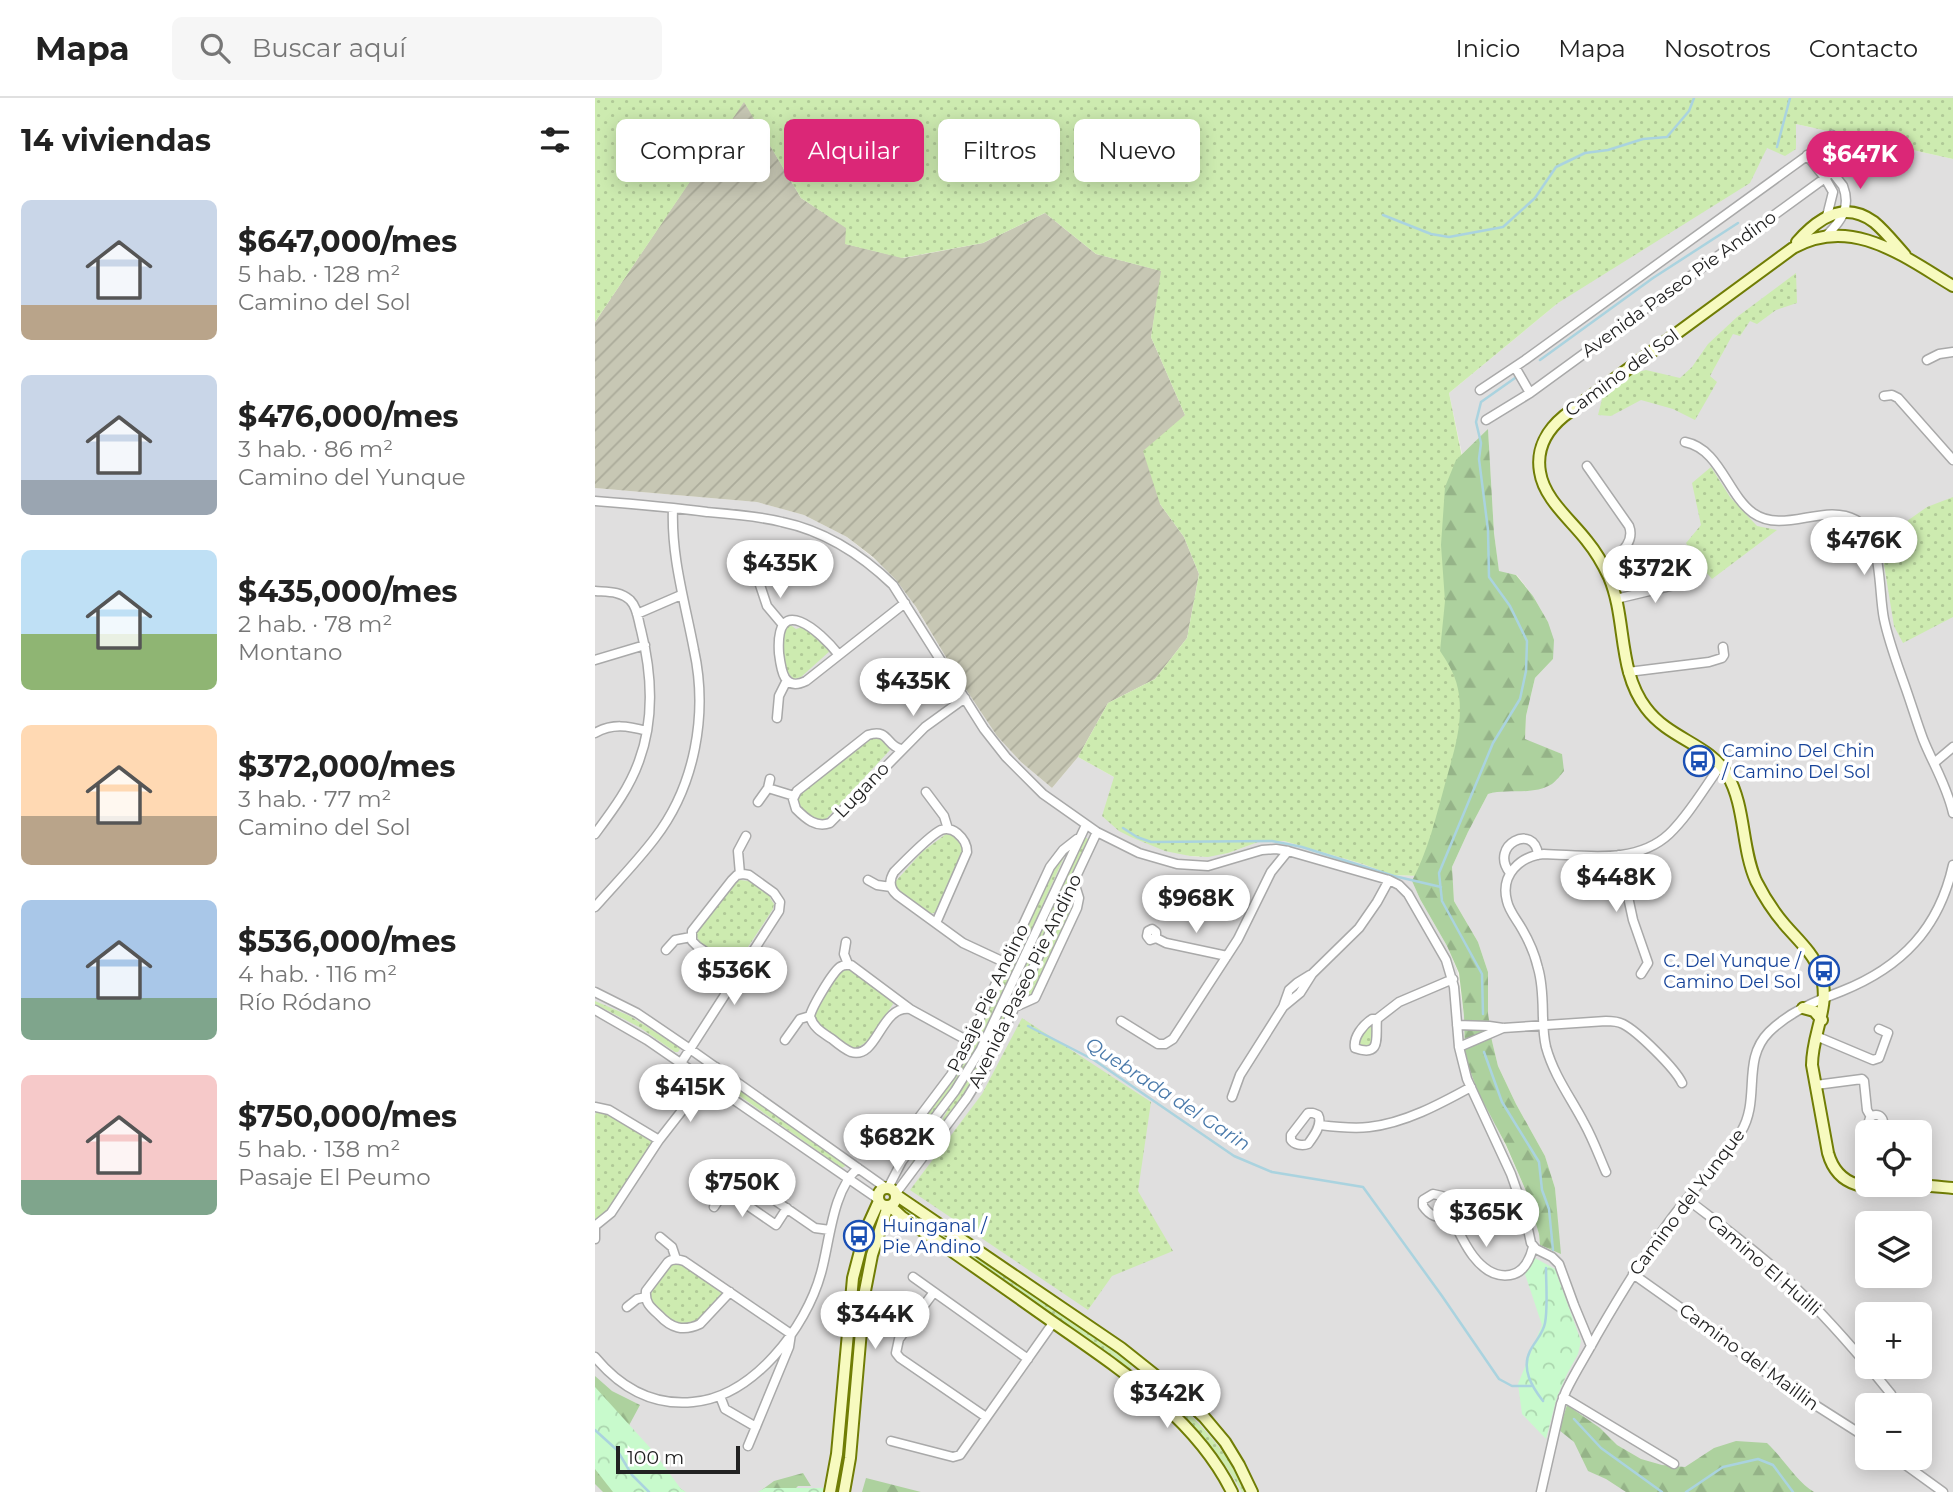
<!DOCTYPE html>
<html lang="es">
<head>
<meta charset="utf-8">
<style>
  body { margin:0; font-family:Montserrat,sans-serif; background:#f6f6f6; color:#222; height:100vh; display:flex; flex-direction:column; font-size:26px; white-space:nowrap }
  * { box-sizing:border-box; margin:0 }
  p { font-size:23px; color:#767676 }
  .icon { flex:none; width:38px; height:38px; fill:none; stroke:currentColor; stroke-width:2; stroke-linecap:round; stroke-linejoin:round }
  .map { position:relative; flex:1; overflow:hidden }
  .side { display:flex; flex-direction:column; background:#fff; width:595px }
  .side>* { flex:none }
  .banner { position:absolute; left:21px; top:21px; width:665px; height:63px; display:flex; gap:14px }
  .buttons { position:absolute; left:1260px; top:1022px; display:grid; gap:14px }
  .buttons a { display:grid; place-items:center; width:77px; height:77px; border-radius:10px; background:#fff; box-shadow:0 4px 18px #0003; font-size:35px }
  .scale { position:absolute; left:21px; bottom:18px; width:124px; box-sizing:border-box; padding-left:7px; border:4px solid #222; border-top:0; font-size:19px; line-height:24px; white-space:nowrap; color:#222; -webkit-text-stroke:5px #fff; paint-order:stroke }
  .price { position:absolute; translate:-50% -60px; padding:0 16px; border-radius:24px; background:#fff; color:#222; font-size:23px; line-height:46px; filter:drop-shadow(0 2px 4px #0008) }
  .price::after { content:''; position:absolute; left:50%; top:42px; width:21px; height:16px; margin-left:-10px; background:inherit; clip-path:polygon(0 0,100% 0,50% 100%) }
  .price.selected { background:#db2777; color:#fff }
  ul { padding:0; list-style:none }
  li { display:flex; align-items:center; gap:21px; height:175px; padding:0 21px }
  li span { display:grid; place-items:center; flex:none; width:196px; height:140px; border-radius:10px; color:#555 }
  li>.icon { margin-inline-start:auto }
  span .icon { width:84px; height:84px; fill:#fffc; stroke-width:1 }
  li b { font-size:30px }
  h2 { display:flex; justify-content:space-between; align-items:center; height:84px; padding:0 21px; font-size:30px }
  .chip { padding:0 24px; border-radius:10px; background:#fff; box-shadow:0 4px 18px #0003; font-size:24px; line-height:63px }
  .chip.selected { background:#db2777; color:#fff }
  header { display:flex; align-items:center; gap:42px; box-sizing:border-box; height:98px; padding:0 35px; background:#fff; border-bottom:2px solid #e0e0e0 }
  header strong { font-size:33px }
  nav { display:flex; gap:38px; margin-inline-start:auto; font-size:24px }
  .search { width:490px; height:63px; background:#f6f6f6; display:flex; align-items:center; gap:18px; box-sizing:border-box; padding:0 24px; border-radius:10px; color:#767676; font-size:26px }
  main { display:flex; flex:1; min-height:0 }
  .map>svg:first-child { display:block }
  .residential { fill:#e0dfdf; fill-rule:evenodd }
  .construction { fill:url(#construction-furrows) }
  .grass { fill:url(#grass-dots) }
  .forest { fill:url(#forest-firs) }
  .park { fill:url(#park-crowns) }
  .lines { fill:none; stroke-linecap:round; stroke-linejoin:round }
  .stream { stroke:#aad3df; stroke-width:2.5 }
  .street-casing { stroke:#a9a9a9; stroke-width:11 }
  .secondary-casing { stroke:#707d05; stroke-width:14 }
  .street { stroke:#fff; stroke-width:8 }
  .secondary { stroke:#f7fabf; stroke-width:10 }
  .labels { text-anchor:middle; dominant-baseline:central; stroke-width:7; stroke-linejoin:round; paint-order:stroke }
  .street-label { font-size:18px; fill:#222; stroke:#fff }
  .transit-label { font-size:18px; fill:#164399; stroke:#fff; text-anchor:start }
  .water-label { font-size:19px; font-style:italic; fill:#4a7aab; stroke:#fff }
</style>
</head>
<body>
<header>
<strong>Mapa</strong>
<div class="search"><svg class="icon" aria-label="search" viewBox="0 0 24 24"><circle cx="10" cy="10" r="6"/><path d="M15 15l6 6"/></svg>Buscar aquí</div>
<nav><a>Inicio</a><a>Mapa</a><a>Nosotros</a><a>Contacto</a></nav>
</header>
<main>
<section class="side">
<h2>14 viviendas<svg class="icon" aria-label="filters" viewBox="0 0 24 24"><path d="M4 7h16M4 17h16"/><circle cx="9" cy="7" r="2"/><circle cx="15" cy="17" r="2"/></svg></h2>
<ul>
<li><span style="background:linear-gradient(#c9d6e8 75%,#b9a48a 0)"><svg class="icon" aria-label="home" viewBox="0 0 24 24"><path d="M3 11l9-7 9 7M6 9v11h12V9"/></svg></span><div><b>$647,000/mes</b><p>5 hab. · 128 m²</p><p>Camino del Sol</p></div></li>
<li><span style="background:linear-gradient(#c9d6e8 75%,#9aa5b1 0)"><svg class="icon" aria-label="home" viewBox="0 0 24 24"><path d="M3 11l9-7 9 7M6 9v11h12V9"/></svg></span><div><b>$476,000/mes</b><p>3 hab. · 86 m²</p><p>Camino del Yunque</p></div></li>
<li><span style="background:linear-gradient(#bfe0f5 60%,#8fb573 0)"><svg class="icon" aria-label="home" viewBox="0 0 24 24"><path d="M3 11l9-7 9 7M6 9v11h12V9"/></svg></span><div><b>$435,000/mes</b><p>2 hab. · 78 m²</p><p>Montano</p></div></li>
<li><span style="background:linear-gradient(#ffd9b3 65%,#b9a48a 0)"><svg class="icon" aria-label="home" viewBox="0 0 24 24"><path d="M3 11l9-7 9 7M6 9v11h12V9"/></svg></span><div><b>$372,000/mes</b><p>3 hab. · 77 m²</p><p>Camino del Sol</p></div></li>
<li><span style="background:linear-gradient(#a9c7e8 70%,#7fa58c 0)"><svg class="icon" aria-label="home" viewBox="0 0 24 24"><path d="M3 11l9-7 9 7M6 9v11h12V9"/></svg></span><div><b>$536,000/mes</b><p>4 hab. · 116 m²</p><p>Río Ródano</p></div></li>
<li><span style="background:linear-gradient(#f6c9c9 75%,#7fa58c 0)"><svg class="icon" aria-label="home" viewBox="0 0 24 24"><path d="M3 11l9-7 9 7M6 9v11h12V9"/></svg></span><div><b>$750,000/mes</b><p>5 hab. · 138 m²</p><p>Pasaje El Peumo</p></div></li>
</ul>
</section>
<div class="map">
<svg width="1358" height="1394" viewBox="0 0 1358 1394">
  <defs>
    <pattern id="construction-furrows" width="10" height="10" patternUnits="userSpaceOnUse" patternTransform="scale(1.75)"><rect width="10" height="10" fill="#c7c7b4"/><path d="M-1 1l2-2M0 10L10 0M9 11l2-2" fill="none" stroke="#abab9a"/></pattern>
    <pattern id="grass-dots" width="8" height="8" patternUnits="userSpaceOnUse" patternTransform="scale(1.75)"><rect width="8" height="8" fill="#cdebb0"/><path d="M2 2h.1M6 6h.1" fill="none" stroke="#b0c997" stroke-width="1.8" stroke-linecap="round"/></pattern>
    <pattern id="forest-firs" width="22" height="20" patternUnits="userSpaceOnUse" patternTransform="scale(1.75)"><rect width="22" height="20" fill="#add19e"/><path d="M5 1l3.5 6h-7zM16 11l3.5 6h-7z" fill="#95b388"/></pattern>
    <pattern id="park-crowns" width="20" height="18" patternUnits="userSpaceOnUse" patternTransform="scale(1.75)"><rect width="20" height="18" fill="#c8facc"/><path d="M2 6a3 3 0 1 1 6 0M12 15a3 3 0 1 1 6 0" fill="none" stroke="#acd6af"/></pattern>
  </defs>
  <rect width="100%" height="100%" fill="#f2efe9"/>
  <!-- residential -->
  <path class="residential" d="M1201,26L1358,61V1394H0V390L162,404L209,417L252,439L290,470L312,495L364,581L402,638L426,664L457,690L483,659L519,679L559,748L595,758L604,759L633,755L666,743H689L768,766L797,777L820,778L817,783L825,801L852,848L862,872L869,918L870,959L931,1093L944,1136L945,1147L965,1155L960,1090L950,1058L921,1006L903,968L897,943L893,915V874L883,844L859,803L857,769L873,734L893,696L906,692L934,693L967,656L930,642L931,618L940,580L958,561L953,524L938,498L922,477L904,474L899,435L893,332L867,356L854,295L963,205ZM1272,1034H1325V1087H1272ZM1272,1125H1325V1178H1272ZM1272,1216H1325V1269H1272ZM1272,1307H1325V1360H1272Z"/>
  <!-- construction -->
  <path class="construction" d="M149,3L206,100L252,130L251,146L309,160L388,145L450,115L501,156L567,173L556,239L590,317L565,406L589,439L604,476L592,540L560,581L513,605L483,659L457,690L426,664L402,638L364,581L321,509L301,482L278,459L252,439L209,417L162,404L0,390V224Z"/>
  <!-- grass -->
  <path class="grass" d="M0,0H1358V61L1201,26V51L1190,58L1172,50L1155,85L963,205L854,295L868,364L917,536L825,778L797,777L768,766L689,743H666L633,755L613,759L595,758L570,753L536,739L524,733L507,718L519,679L483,659L513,605L560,581L592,540L604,476L589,439L565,406L548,353L590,317L556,239L566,173L501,156L450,115L388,145L307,160L250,146L251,130L206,100L149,4L0,224Z
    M1201,175L1202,205L1181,212L1162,226L1155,223L1145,238L1138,236L1115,278L1122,284L1100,322L1078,311L1046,302L1016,318L1003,317L1009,293L1031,277L1051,272L1085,280L1097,269L1113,246L1142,219Z
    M1116,369L1135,399L1162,428L1182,432L1117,481L1102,464L1091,445L1106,427L1097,385Z
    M1358,399V519L1308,545L1299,528L1285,442L1332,409Z
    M194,526L201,531L207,529L220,536L236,552L206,579L199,581C185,571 189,550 188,534Z
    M280,638L287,639L295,652L232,720L227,723H218L202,707L203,698Z
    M351,736C361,737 368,746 367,755L343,810L339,815L334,816C323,808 301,798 300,784L327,754Z
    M489,740H492L493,742L399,946L364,1004L328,1050L307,1081L319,1061L346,1024L353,1011L367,991L388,956Z
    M471,755L385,944C364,982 338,1015 312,1049V1041L352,989L374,954L460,770Z
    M144,782L155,783L176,798L175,800L179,806L178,811L143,864L141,865C127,860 106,850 101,837L103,831L140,784Z
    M478,798L479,811L438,897L428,903Z
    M253,871L259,872L297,903L298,906L274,942L261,951C248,948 224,931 218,919L244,875Z
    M0,903L35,918L84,949L85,951L83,954H80L44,929L0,906Z
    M427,920L556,1004L543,1093L578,1153L517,1178L493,1212L315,1092L387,996Z
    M774,924L779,925L777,947L768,948L763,944Z
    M123,977L251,1064L252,1067L247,1070L122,982L121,979Z
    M2,1012L12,1015L59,1043L7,1124L0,1123V1018Z
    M284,1109H287L251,1354L244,1394H239L246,1360L259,1197L268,1156Z
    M310,1111L364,1149L380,1157L536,1264L537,1268L535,1271L309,1113Z
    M82,1165L88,1167L128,1196C114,1211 99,1235 76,1224C68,1220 61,1210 55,1204C54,1191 70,1169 82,1165Z
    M555,1279C592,1313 631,1348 652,1394H647C623,1351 588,1315 549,1285L552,1280Z"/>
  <!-- forest -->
  <path class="forest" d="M893,331L899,435L904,473L921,477L938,498L953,524L959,542L958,561L940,580L931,618L930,641L967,656L969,673C966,677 961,683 957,686C938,698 913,690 893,696L873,734L857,769L859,803L883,844L893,874V915L897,943L903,968L921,1006L950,1058L960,1090L966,1156L945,1147L944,1136L931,1093L911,1047L883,994L870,959L869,918L864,875L852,848L825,801L817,783C833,753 841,719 850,686C858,656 868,629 864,597C862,580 854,566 845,553L850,503L846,447L850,389L861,362Z
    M0,1278L17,1293L45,1307L31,1333L69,1377L90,1394H8L0,1386Z
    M972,1307L1005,1330L1022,1347L1046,1361L1067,1367L1090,1369L1119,1350L1141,1343L1172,1345C1188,1360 1202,1384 1219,1394H1031L1011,1381L993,1373L979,1344L964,1332Z
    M208,1375L216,1388H203L197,1394H164L179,1383Z
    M271,1380L326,1394H267Z"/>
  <!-- park -->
  <path class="park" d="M940,1160L960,1171L986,1243L983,1256L972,1276L962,1299L951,1341L927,1316L923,1286L947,1227L930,1176Z
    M0,1289L58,1353L86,1391L91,1394H18L0,1371Z
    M170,1390H230L228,1394H163Z"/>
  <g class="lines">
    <!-- stream -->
    <path class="stream" d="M1182,49L1195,0
      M788,117L836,136L854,139L908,129L940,100L961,69L990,55L1013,52L1048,41L1072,39L1094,13L1099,0
      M945,262L1058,180L1143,125
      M528,730L542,739L556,744L677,743L707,749L799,778L846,789
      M888,916L887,876L847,803L844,775L898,645L925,601L931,573L932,543L915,508L894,479L893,432L884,361L886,345L881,324L886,304L920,280
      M433,928L499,962L639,1058L677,1074L768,1089L847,1198L904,1281L917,1288H936
      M889,954L907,1004L944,1064L947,1092L954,1111L958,1152
      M948,1303C937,1289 926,1271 935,1253C940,1243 948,1236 950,1225C953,1210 951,1186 951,1170
      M979,1321L1006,1350L1067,1394
      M0,1332L22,1352L37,1377L54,1394
      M1091,1394L1128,1369L1163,1361L1178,1367L1198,1394"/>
    <!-- street casing -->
    <g class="street-casing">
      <path id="street" d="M1220,52L1248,88C1256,109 1247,122 1232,137
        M1212,57L1230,80L1238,94L1232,118
        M1332,262L1344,256L1358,254
        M920,269L935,295
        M885,292L930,262L1220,52L1237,37
        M1289,298L1297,297L1303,300L1358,362
        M891,322L935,295L1230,80L1271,44
        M1090,344C1125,351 1132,396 1158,415C1189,437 1229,404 1261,422C1288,438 1283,492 1289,521C1294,545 1303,568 1311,591C1317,608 1322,625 1328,641C1338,666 1352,688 1358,715
        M992,368L1034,428C1041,446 1021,458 1010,470
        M0,403C38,406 75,409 112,414C137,416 163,418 187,424C230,433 267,457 298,487L389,631L411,659L448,696L502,734L544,755L582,766L613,768L667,752L681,751L693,753L794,782L804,787L813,796L851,862L859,889L864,949L872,981L916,1076L929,1113L936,1145L941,1151L957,1159L964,1166L979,1207L996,1248
        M165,487L172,508L188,527
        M0,493C13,494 25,493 35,502C43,510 43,522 46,532C57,576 60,620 44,663C34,691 17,713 0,736
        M1021,501L1084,486
        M42,516L86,497
        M244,557C225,533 180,493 184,555C186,571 188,594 211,583L310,505
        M0,562L50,547
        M1033,574L1114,564L1127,560L1129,557L1128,549
        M182,620L184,598L192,582
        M0,635C18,625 33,628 52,633
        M306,651C291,648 294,630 273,637L202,693L198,701L201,711C211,721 221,730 235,725L330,629L370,600
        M1339,665L1358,649
        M173,690L199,698
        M331,694L349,718L353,731
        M163,704L173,690L175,681
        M1024,757L1038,822L1053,865L1046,876
        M915,775C893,747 940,724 943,757
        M145,776L143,753L151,738
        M273,782L282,787L296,789
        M0,809C20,786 41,765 60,740C100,688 113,616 99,552C90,504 76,459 78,410
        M341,825L372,754C372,746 369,741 362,735C357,731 352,730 346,732C335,737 309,764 299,774C294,782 294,790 302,797L368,845L411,865
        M561,840V834L557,831L553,833L552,838L555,842L561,840L571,845L632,858
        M251,844L249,856L253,866
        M71,852L80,842L96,839
        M0,894L42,915L95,951L291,1090
        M420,909L440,900L482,810L484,800L479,784
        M688,909L705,895L717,876L764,830L782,804L794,782
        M315,911C285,907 283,962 256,954C249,951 243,946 237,941C228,935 218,930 215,918C217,909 237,875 245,869C249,866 250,867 256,867L315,911L375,944
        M0,912L52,942L283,1101
        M777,921H782C780,937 788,960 760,950C758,939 768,927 777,921Z
        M782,921L804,904L858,881
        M526,923L563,946H570L578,941L643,841L676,774L693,753
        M862,927L894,928L908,930L1011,923C1017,923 1022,923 1028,926C1042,933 1080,970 1087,985
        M1221,938L1278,962L1284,960L1293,935L1284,931
        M190,942L205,921L215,918
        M864,949L908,930
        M86,965L184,813L185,804L179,795L154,777L148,776L142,777L137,782L97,833V843L102,848L143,876
        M1221,987L1267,981L1269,983L1272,1012L1276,1019
        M637,999L645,977L688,909L694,892L702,885L715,877
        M0,1009L14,1012L64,1042
        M713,1015H718L723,1017C728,1026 719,1038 713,1046C708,1048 699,1047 696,1042V1037Z
        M1274 1024a7 7 0 1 1 14 0a7 7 0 1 1-14 0Z
        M725,1027C741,1029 758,1031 774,1029C810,1025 845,1006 876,989
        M307,1063V1048L310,1038L356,977L369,954L455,769L468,752L482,741
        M1011,1074C1004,1058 998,1041 989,1025C976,1000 959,978 951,949C945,924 951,897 943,870C940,857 934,843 927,831C922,822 914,813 912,803C905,777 925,758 949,756C990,757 1041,767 1074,736C1094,717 1109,690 1126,667
        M293,1090L307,1063L360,993L386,951L491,727
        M130,1092L181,1127L192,1110
        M301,1095L372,1000L393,966L502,734
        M1092,1101C1123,1125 1156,1149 1186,1176C1217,1204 1245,1235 1272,1267
        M119,1109L140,1077L142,1076L220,1130L235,1132
        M854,1118C842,1121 835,1118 828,1108V1102L838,1096L847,1098C860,1123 878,1183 915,1177C929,1175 935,1161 938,1149
        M0,1128L16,1115L64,1042L121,969
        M65,1139L77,1149L81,1161
        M0,1141V1128
        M1038,1176L1093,1215L1181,1282L1272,1340
        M318,1179L433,1261
        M135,1194L105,1226C88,1234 76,1230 64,1217C55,1209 50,1205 51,1193L73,1164C78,1160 83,1161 89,1163L196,1236L194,1249L153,1348
        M339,1194L304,1241L301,1255L305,1260L391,1319
        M32,1209L42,1201L51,1199
        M0,1259C25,1289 57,1308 98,1304C158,1299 211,1230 226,1175C235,1143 237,1093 263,1070
        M1274,1269L1296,1296L1301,1307
        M125,1298L130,1311L161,1329
        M968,1299L1079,1366
        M296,1343L358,1359L365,1357L458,1225
        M1301,1360L1348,1394
        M946,1394L966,1306L971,1293C980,1274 992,1256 1002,1237C1025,1197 1049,1158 1076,1121C1091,1101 1107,1082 1123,1063C1131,1053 1140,1044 1146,1034C1166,1001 1146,962 1174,934C1194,914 1221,903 1247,893C1307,869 1344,830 1358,767"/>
    </g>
    <!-- secondary casing -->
    <g class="secondary-casing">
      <path id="secondary" d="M1202,144C1223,120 1249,102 1279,124C1290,133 1300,146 1310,157
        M1358,188C1308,158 1256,117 1198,150L969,318C952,332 941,351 945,374C949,401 976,422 992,443C1001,454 1008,466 1014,479C1032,521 1022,572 1051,610C1074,641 1114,646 1132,676C1151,709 1146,749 1161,783C1169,799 1179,814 1190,827C1203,842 1218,855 1225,874C1237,907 1217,934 1217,967L1233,1055C1245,1098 1285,1089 1319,1088C1332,1087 1345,1089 1358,1090
        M1208,910L1219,913L1227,922
        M283 1099a9 9 0 1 1 18 0a9 9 0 1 1-18 0Z
        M301,1097L526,1250L585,1297L609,1319L630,1344L644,1367L657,1394
        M295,1108L307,1119C356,1152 404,1186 452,1220C520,1268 599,1317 637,1394
        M235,1394L242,1356L258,1180L270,1134L284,1103
        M249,1394L255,1360L269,1198L277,1157L293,1108"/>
    </g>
    <!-- street -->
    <use href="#street" class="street"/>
    <!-- secondary -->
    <use href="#secondary" class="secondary"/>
  </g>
  <!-- icons -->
  <defs>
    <g id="bus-ring" transform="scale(1.575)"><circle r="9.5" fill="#fff" stroke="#1a4fb4" stroke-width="1.5"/><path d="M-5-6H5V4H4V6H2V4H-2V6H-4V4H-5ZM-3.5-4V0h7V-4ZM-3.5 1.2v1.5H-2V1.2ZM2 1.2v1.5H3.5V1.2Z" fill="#1a4fb4"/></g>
  </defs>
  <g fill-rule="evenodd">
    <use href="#bus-ring" x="1104" y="663"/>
    <use href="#bus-ring" x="1229" y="873"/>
    <use href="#bus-ring" x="264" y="1138"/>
  </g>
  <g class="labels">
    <!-- street labels -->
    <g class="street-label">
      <text transform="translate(1084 186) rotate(-36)">Avenida Paseo Pie Andino</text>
      <text transform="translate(1027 275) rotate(-36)">Camino del Sol</text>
      <text transform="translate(267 692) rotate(-46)">Lugano</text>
      <text transform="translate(430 883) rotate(-64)">Avenida Paseo Pie Andino</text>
      <text transform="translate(393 900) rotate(-64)">Pasaje Pie Andino</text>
      <text transform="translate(1092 1104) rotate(-53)">Camino del Yunque</text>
      <text transform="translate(1169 1167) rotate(41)">Camino El Huilli</text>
      <text transform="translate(1154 1259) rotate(36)">Camino del Maillin</text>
    </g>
    <!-- transit labels -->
    <g class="transit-label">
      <text x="1127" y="653">Camino Del Chin<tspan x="1127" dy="21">/ Camino Del Sol</tspan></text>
      <text x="1206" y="863" text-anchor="end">C. Del Yunque /<tspan x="1206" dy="21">Camino Del Sol</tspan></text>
      <text x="287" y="1128">Huinganal /<tspan x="287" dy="21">Pie Andino</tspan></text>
    </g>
    <!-- water labels -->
    <g class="water-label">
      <text transform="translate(573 996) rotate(33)">Quebrada del Garin</text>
    </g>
  </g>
</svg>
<div class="buttons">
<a><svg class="icon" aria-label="locate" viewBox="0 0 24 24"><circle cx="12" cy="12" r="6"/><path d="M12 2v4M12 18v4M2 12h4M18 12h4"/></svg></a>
<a><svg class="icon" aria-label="layers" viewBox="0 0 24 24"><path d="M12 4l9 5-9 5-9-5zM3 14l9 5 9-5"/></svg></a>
<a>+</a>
<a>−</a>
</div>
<div class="scale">100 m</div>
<b class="price selected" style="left:1265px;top:93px">$647K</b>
<b class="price" style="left:1269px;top:479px">$476K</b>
<b class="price" style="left:185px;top:502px">$435K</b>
<b class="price" style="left:1060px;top:507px">$372K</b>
<b class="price" style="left:318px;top:620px">$435K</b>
<b class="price" style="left:1021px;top:816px">$448K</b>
<b class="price" style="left:601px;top:837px">$968K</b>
<b class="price" style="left:139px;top:909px">$536K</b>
<b class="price" style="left:95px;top:1026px">$415K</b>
<b class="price" style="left:302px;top:1076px">$682K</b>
<b class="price" style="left:147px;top:1121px">$750K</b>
<b class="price" style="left:891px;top:1151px">$365K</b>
<b class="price" style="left:280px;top:1253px">$344K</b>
<b class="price" style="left:572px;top:1332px">$342K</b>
<div class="banner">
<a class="chip">Comprar</a>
<a class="chip selected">Alquilar</a>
<a class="chip">Filtros</a>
<a class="chip">Nuevo</a>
</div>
</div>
</main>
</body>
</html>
